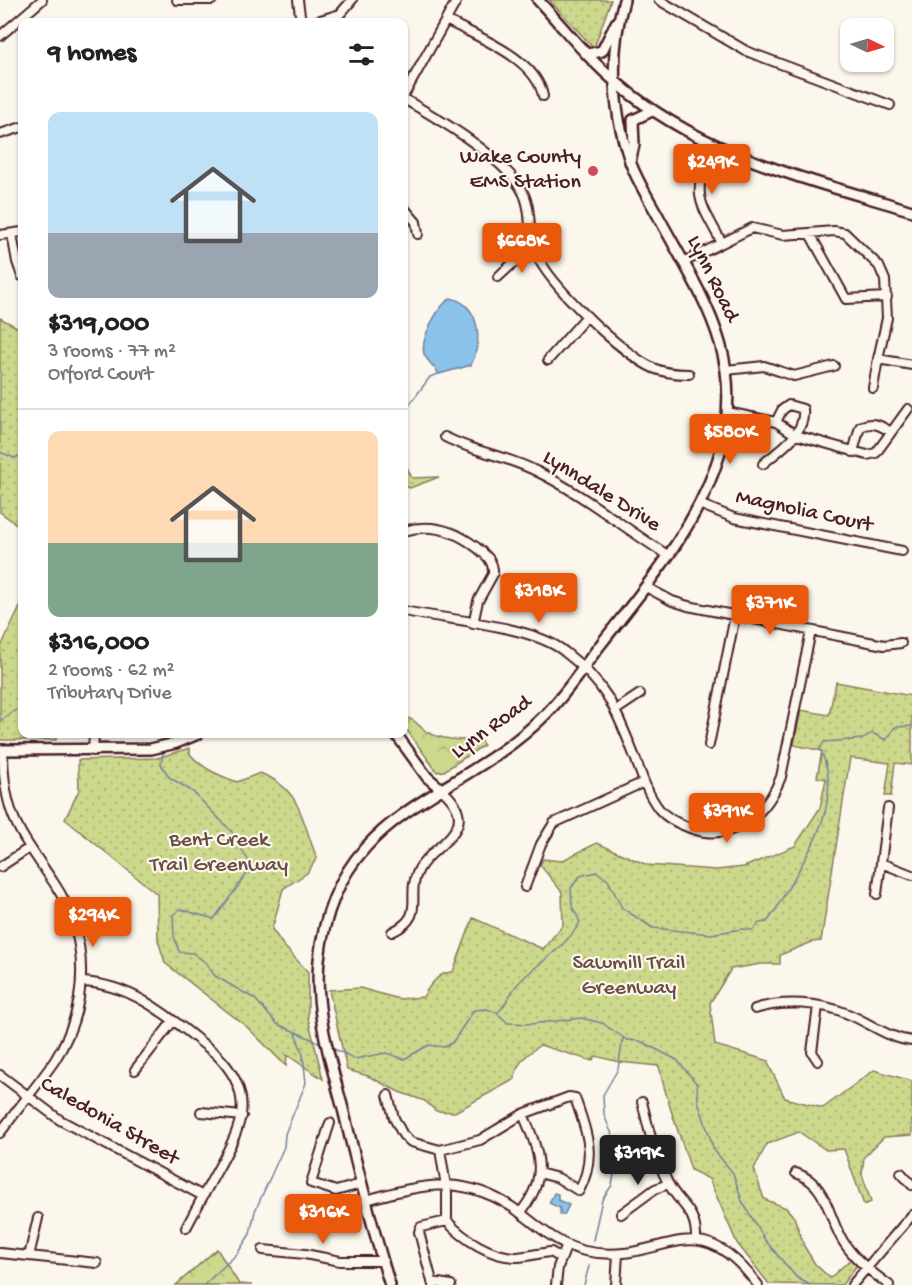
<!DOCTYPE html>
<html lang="en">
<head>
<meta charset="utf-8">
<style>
  body { margin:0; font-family:"Gochi Hand",sans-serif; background:#f6f6f6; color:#222; height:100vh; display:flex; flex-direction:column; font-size:22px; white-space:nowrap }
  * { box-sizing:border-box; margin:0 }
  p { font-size:20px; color:#767676 }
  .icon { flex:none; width:33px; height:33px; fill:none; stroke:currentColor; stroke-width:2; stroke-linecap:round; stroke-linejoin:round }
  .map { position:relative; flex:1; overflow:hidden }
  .panel { position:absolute; left:18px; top:18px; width:390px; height:720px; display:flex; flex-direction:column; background:#fff; border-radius:12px; box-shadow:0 2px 4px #0004 }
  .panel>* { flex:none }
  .needle { width:39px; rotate:95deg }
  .tools { position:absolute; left:840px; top:18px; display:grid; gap:12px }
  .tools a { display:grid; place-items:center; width:54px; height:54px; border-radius:12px; background:#fff; box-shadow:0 2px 4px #0004; font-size:30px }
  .price { position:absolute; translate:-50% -51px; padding:0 14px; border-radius:6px; background:#ea580c; color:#fff; font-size:20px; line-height:39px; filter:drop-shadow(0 2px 3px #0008) }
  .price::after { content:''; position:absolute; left:50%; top:36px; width:18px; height:14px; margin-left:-9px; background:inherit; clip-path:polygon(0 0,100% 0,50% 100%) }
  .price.selected { background:#222; color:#fff }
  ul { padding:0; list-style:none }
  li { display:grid; align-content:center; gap:12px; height:318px; padding:0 30px }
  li+li { border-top:2px solid #e0e0e0 }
  li span { display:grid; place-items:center; height:186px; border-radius:12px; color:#555 }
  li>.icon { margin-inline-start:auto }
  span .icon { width:108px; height:108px; fill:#fffc; stroke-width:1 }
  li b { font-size:26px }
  h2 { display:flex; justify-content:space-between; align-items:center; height:72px; padding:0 30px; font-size:26px }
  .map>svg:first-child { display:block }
  .grass { fill:url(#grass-dots); stroke:#8b7c5c; stroke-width:1.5 }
  .forest { fill:url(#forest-crowns); stroke:#8b7c5c; stroke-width:1.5 }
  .water { fill:#8bc2e9; stroke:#71819d; stroke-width:1.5 }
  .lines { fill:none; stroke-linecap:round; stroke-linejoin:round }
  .stream { stroke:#71819d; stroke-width:1.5 }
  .minor-casing { stroke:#4a1f2b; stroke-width:12 }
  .major-casing { stroke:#4a1f2b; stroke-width:14 }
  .minor { stroke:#fbf7ec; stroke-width:8 }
  .major { stroke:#fbf7ec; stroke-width:9 }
  .poi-dot { fill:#d1495b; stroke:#fbf7ec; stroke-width:2 }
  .labels { text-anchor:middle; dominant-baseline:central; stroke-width:4.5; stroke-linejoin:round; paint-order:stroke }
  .poi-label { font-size:22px; fill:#4a1f2b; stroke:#fbf7ec; text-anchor:end }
  .street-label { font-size:22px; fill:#4a1f2b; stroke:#fbf7ec }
  .park-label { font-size:22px; fill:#6a4d43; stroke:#fbf7ec }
</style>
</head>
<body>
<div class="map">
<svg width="912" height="1285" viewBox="0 0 912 1285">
  <defs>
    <pattern id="grass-dots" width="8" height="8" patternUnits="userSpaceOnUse" patternTransform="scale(1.5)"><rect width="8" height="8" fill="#ccd88c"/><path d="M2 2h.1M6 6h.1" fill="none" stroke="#b1b979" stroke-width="1.8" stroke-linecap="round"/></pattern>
    <pattern id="forest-crowns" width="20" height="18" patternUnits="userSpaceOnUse" patternTransform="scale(1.5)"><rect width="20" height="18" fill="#ccd88c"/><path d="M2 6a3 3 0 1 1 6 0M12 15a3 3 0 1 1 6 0" fill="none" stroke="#b1b979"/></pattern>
  </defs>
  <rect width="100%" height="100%" fill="#fbf7ec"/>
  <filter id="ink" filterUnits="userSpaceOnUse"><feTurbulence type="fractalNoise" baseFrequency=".0167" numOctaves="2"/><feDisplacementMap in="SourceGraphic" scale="12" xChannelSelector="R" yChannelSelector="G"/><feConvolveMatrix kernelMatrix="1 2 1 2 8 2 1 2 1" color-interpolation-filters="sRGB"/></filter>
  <g filter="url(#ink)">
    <!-- grass -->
    <path class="grass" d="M549,0H611L594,48Z
      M0,318L22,330V528L0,512Z
      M404,461L412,478L439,477L410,488L404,486Z
      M22,603V734H56V740H0V649Z
      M836,682L912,696V765L895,763L891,796H885L890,763L850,758L821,941L812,942L780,955V964H761L731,969L710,1003L715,1045L769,1061L768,1063L785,1098L823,1108L874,1070L912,1081V1135L884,1137L864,1157L862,1174L871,1202L864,1205L844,1149L826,1150L799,1132L767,1144L754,1169L764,1199L786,1208L794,1217L804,1246L815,1264L830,1278L851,1259L857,1265L842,1285L769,1284L737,1243L709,1179L691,1170C680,1135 666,1101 659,1066L619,1062L596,1056L592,1061L540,1045C527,1055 516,1062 515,1079L455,1112L436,1111L425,1101L399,1092L368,1076L347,1070L329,990L360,988L399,999L423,997C429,986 439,971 453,972L473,918L543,949L563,925L562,892L540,865L543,859L561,861L597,843L647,865L716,870L744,867L795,846L820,808L826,779L817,777L822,751L794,745L801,710L829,715Z
      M190,748V754C203,769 218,775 237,782L260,773C303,789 301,821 317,858L307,873L283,889L272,929L283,945L308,972V1018L323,1079L287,1055L286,1066L247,1027L165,963L158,940L157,894L65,819L79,790L78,760L157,758Z"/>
    <!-- forest -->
    <path class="forest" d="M404,718C416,718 417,726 427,732C444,741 461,740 480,740L484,745L444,771L437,772L404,726Z
      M217,1249L239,1284L252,1285H176Z"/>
    <!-- water -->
    <path class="water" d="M451,298C482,306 482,344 471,365L439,374C436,368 426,360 424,354C420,338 438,306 451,298Z
      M554,1193L558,1194V1200L569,1205L564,1215H560V1208L549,1203Z"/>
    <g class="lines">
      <!-- stream -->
      <path class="stream" d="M404,412L430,377L438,374
        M0,452L14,458L22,455
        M0,721L22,706
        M165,741L167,734
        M164,749L161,764L169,777L193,792L232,832L252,867L214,919L180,909L173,915L174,936L179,952L193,953L206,963L215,976L255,999L277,1024L323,1044
        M498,1014L508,1023L531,1024L581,1018L602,1023L627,1040L640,1041L677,1060L697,1084L698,1101L714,1150L733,1173L742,1201L765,1240L796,1277L810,1285
        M332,1048L355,1059L386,1053L404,1059L429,1045L444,1047L452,1043L474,1010L487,1009L497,1013C507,1005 508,996 516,986C536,962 564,951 580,922L572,906L571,888L580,876L597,872L608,880L622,908L653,928L711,934L742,929L753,930L759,923L767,922L775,911C801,863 848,805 820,749L824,742L863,739L872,733L886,740L895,727L912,726
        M593,1240L602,1200L612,1185L614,1174L615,1142L604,1115L603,1095L618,1069L623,1038
        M204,1285L237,1254L250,1234L255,1211L284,1147L285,1134L306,1083L303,1055L295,1032
        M584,1285L589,1266"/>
      <!-- minor casing -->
      <g class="minor-casing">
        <path id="minor" d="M177,0H212
          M298,0L301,22
          M659,0L746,51L890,105
          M446,20C477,37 536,58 543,96
          M314,22L340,14L352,0
          M0,36L42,0
          M404,95L457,0
          M404,99C439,119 497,153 520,187C534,208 526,232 536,253C549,285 621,353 653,368C664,373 676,374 689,374
          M0,134L22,127
          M712,145C692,196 697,197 722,243
          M404,208L416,222L418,234
          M12,234L17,262L22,276
          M810,234L846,299L887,297
          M0,235L22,232
          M684,262L752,228L783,235L834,231L845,233L879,266L885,280L887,318L878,359L912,365
          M498,277L512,264L536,254
          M548,360L587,316
          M726,370L764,366L794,376L834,366
          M873,388L878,359
          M727,412L776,422L796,435L867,455L876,453L908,409
          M445,437C474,452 507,456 536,471C583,494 624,528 669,556
          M853,452L860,427C873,421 880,425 891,432
          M763,464C780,449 806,434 803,409L789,405L782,410L776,422
          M699,504L734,518L902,551
          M404,531C431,523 454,530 476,547C486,555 494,561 493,574L478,601L473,624
          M646,587L672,601L688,606L884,645L901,643
          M404,611C447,620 532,625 565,652C608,685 617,712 636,760C642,777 648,795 659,809C667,819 679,824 690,828C733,844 766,815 781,777L811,631
          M616,710L640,694
          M709,745L735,616
          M93,751L94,734
          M881,863L912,875
          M0,867L29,848
          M525,887L541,844L554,823L644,782
          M877,894L888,808
          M73,920L105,908
          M392,932C428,915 404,896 419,869C433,843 487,828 440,788
          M81,982C136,984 175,1022 216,1054C256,1094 243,1124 219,1167C208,1187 197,1207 186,1228
          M818,1006L812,1052L818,1061
          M755,1009C783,1000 821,1002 848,1014C870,1023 887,1038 912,1041
          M135,1070L173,1021
          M0,1075L60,1120L203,1196
          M388,1095L394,1118L403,1135L411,1142L440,1150L480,1140L523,1114L569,1097L575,1098C587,1132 597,1157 579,1191L558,1178L539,1173
          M642,1102C649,1130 655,1158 668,1183C680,1206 697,1209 696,1240
          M201,1112L242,1116
          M330,1123L311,1183L336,1191L361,1184
          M0,1133C18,1108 38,1085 55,1060C90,1005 90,937 54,883C20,832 3,816 3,750
          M440,1150L447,1192V1221C463,1239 493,1258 518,1257C529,1256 540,1253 551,1252L561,1258
          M796,1173C831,1185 827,1222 847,1247C858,1262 874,1274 889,1285
          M901,1173L912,1185
          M366,1200C428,1183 467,1173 522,1214C541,1229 561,1246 585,1251C663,1268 692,1198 758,1285
          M520,1213C550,1177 539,1152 523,1114
          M621,1214L655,1189L668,1184
          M263,1250L305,1254L340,1261H382
          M0,1253L97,1263
          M29,1256L38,1218
          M432,1282L451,1285
          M433,1285L419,1232L421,1227L447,1221
          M556,1285L558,1267L567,1245
          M616,1285L618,1254
          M852,1285L912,1215"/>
      </g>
      <!-- major casing -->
      <g class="major-casing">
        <path id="major" d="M538,0C564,28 588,59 617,83C702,156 808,179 912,211
          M588,54L602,51L616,23
          M630,162L634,145L633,120L652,111
          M396,734L427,777L440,788
          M0,750L151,749L176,743L198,734
          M390,1285C372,1228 358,1170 344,1113C331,1063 314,1011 319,960C335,806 458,803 546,714C567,693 583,667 601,644C646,586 697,528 719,456C748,357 701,296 657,214C647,196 636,179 630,161C612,110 609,52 624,0"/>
      </g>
      <!-- minor -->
      <use href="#minor" class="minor"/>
      <!-- major -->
      <use href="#major" class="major"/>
    </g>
  </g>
  <!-- markers -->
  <circle class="poi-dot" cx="593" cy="171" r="6"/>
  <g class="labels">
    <!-- poi labels -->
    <g class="poi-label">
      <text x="581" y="158">Wake County<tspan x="581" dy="25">EMS Station</tspan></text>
    </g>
    <!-- street labels -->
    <g class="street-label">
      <text transform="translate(712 279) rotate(64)">Lynn Road</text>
      <text transform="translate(601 492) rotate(32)">Lynndale Drive</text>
      <text transform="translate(804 512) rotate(12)">Magnolia Court</text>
      <text transform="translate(492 728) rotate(-36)">Lynn Road</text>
      <text transform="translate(109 1122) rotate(30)">Caledonia Street</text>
    </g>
    <!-- park labels -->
    <g class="park-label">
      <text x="219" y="841">Bent Creek<tspan x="219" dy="25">Trail Greenway</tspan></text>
      <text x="629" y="964">Sawmill Trail<tspan x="629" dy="25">Greenway</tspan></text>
    </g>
  </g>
</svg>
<div class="tools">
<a><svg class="needle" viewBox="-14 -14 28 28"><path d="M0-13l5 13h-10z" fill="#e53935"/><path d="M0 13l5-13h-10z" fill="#767676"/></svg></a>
</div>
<b class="price" style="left:712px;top:195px">$249K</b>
<b class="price" style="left:522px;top:274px">$668K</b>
<b class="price" style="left:730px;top:465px">$580K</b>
<b class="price" style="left:539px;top:624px">$318K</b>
<b class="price" style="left:770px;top:636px">$371K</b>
<b class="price" style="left:727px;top:844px">$391K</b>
<b class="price" style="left:93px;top:948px">$294K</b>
<b class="price selected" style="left:638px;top:1186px">$319K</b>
<b class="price" style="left:323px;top:1245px">$316K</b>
<section class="panel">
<h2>9 homes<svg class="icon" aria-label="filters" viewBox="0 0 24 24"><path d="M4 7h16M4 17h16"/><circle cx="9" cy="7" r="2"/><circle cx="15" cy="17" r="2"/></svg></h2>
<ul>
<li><span style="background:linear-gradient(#bfe0f5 65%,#9aa5b1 0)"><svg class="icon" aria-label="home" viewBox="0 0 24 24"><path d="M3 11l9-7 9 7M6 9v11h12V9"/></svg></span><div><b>$319,000</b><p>3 rooms · 77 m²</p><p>Orford Court</p></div></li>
<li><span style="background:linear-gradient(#ffd9b3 60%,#7fa58c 0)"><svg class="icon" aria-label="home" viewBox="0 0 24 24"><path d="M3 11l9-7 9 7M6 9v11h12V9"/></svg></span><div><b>$316,000</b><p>2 rooms · 62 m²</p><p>Tributary Drive</p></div></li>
</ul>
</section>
</div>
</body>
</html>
